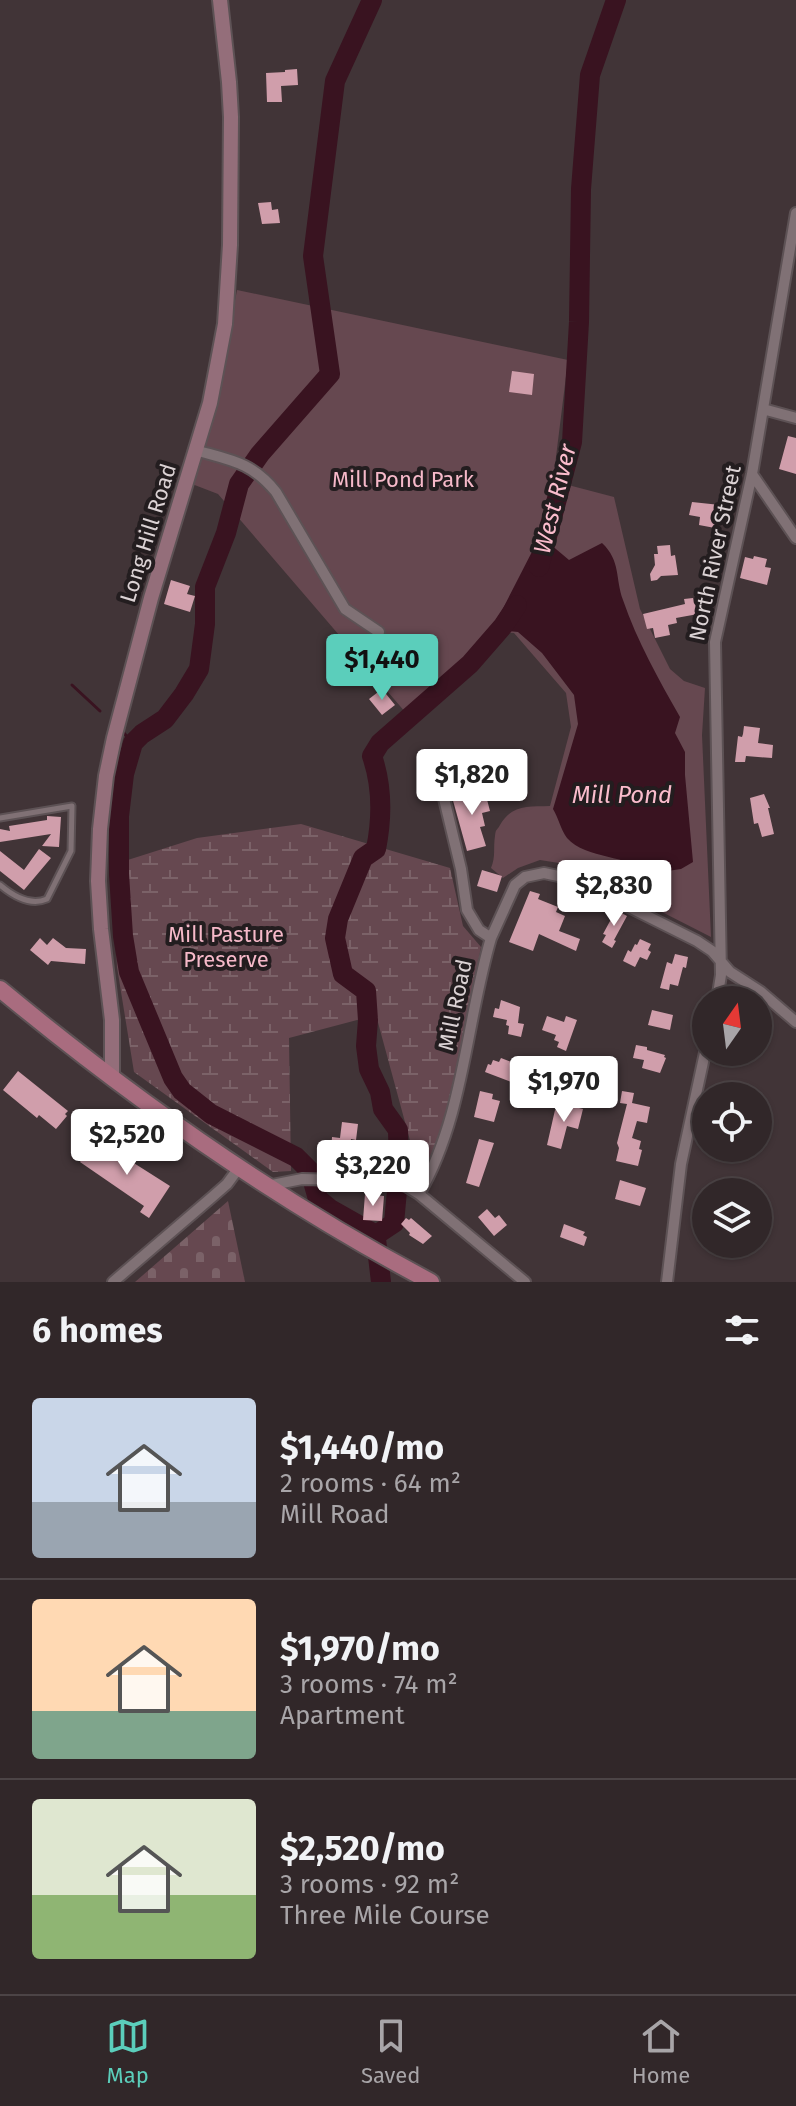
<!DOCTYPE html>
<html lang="en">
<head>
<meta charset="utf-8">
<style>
  body { margin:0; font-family:"Fira Sans",sans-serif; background:#392f31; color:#f1f3f6; height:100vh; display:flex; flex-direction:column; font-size:30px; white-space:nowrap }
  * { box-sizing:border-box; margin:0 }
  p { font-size:26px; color:#a8a5a8 }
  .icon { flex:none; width:44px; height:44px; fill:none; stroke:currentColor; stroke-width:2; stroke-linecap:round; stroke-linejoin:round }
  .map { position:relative; height:1282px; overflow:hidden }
  .sheet { display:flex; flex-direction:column; background:#312729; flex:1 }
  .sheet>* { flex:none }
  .needle { width:52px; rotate:14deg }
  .controls { position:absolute; left:692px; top:986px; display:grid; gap:16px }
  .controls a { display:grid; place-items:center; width:80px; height:80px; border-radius:50%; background:#312729; box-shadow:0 2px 6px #0004,0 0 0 2px #4c4446; font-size:40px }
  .price { position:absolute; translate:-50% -68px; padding:0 18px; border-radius:8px; background:#fff; color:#222; font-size:26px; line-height:52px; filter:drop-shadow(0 2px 4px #0008) }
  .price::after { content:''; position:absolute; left:50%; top:48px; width:24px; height:18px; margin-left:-12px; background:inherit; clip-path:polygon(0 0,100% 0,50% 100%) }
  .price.on { background:#5bcebb; color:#111 }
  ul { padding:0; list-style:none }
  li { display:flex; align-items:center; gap:24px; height:200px; padding:0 32px }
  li+li { border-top:2px solid #4c4446 }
  li span { display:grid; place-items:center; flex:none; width:224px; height:160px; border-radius:8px; color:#555 }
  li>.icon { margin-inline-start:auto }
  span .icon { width:96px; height:96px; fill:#fffc; stroke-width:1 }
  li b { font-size:34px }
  h2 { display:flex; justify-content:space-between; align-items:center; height:96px; padding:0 32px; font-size:34px }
  .tab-bar { display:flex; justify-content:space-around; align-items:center; height:112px; border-top:2px solid #4c4446; background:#312729; font-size:22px; color:#a8a5a8 }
  .tab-bar a { display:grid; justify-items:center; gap:4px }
  .tab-bar .on { color:#5bcebb }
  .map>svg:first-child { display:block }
  .wetland { fill:url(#wetland-marsh) }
  .cemetery { fill:url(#cemetery-stones) }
  .park { fill:#664850 }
  .water { fill:#391320 }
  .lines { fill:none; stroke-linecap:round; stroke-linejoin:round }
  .stream { stroke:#391320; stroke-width:3 }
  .river { stroke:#391320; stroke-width:20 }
  .building { fill:#d09eab }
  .lane-casing { stroke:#5d5255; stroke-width:9 }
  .street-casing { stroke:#5d5255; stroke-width:14 }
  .secondary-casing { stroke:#5d5255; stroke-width:18 }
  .primary-casing { stroke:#5d5255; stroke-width:20 }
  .lane { stroke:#807175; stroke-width:5 }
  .street { stroke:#807175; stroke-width:10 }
  .secondary { stroke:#946e7a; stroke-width:14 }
  .primary { stroke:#a96c7f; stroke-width:16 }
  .labels { text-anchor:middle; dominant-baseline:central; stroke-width:8; stroke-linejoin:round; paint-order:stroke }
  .park-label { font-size:22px; fill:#f6b9c9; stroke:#231d1f }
  .street-label { font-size:22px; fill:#dbd2d4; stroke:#231d1f }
  .water-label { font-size:24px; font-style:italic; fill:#fabccc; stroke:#231d1f }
</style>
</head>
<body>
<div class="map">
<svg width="796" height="1282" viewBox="0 0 796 1282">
  <defs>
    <pattern id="wetland-marsh" width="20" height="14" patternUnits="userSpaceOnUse" patternTransform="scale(2)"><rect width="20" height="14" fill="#664850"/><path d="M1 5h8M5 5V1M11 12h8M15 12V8" fill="none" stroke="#7b6268"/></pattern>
    <pattern id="cemetery-stones" width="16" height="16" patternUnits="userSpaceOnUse" patternTransform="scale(2)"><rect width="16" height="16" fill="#664850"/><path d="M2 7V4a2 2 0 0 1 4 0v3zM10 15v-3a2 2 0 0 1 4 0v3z" fill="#7b6268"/></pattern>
  </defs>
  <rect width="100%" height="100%" fill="#413437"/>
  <!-- wetland -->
  <path class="wetland" d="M301,824L450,868L463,926L481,947L453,1093L430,1166L425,1170H418L376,1015L289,1038L291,1171L273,1172L134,1072L117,967L112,865L197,838Z"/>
  <!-- cemetery -->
  <path class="cemetery" d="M228,1201L245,1282H135Z"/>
  <!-- park -->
  <path class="park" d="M237,290L568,360L553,481L614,497L640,609L670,669L684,681L705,688L702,735L711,937L611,886L559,863L540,860L518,868L503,878L491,868C496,856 493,849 495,836C496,828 496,832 500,825C512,804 528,807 550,806L571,727L566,693L514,633L501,632L478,660L412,720L218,494L192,484C214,421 225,355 237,290Z"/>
  <!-- water -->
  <path class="water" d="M537,542L550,544L569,560L602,543C621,561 615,578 623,600C637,641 659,680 680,717L675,733L685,752V775L693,862L681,869L647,874C630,854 586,860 567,838C561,830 558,817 553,809L578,724L574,695L542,653L518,632L508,631L497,620Z"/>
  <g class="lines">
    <!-- stream -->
    <path class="stream" d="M72,685L100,711
      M123,732L133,743"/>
    <!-- river -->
    <path class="river" d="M372,0L335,81L313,256L330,374L260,454L239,484L226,533L205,587V624L199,669L184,694L165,719L142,734L133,743L124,774L119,816V874L123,936L129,972L173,1078L182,1091L211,1114L296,1157L310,1171L318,1199L330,1209L376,1235
      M539,567L572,442L579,322L581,189L590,75L616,0
      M376,1235L394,1223L399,1169L398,1130L383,1109L380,1092L369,1069L366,1046L368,1020L366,991L343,974L335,938L338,919L363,858L376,849C382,819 382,785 372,756L380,743L470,664L503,626L517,605
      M376,1239L381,1282"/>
  </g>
  <!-- building -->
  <path class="building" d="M297,69L298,85L281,86L282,102H267L266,73L285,72V70Z
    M271,202L272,210L278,209L280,223L262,224L258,203Z
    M512,371L534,374L532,395L509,392Z
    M788,436L796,438V474L779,469Z
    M692,502L720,505L715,528L699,525L700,517L689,515Z
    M670,545L671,556L675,555L678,575L661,576L657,580L651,581L650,574L655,565L654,554H658L657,546Z
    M754,556L767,559L765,567L771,568L767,585L740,578L745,557L753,559Z
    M171,580L190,586L187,594L195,596L190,612L164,604Z
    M693,598L694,603H696L698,614L676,618L677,623L668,625L670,635L655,638L653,628L647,629L643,614L685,604L684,599Z
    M410,638L424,646L407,679L393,672Z
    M382,689L395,705L382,715L369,699Z
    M744,726L760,728L758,743L773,745L772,758L746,756L745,762H735L738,736L742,737L743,734Z
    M484,788L490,811L482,813L485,826L480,827L486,846L467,851L452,797Z
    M764,794L770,808H768L774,834L762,837L758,823L754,824L750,798Z
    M47,816L61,817L59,847L42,846L51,834L0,842V829L10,831L9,826L47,820Z
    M39,849L51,858L24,890L0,871V851L24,870Z
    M482,870L502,876L497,892L477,886Z
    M530,891L540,894L538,899L558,907L556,912L565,916L559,931L580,939L576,951L539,934L533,951L509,942Z
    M616,910L627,916L614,940L616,941L612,948L602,942L606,935L603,934Z
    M40,938L47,945L53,938L66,948L86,949L85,964L51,961L48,965L30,950Z
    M640,939L651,944L648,950L651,952L647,960L640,957L635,967L623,961L628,950L631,952L635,944L637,945Z
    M675,954L688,957L686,968L683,967L678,986L670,984L669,990L660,988L667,962L672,964Z
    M501,1000L520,1007L518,1023L524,1024L521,1037L508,1034L509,1026L506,1025L507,1020L493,1017L495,1008L499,1009Z
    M652,1010L673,1015L670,1030L648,1025Z
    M547,1016L564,1022L566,1016L577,1020L566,1051L557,1047L559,1042L554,1040L556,1035L542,1030Z
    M636,1045L647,1047V1050L665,1055L664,1057L666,1058L660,1073L642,1068L644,1060L633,1058Z
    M501,1058L525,1067L519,1085L485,1072L488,1064L491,1065L493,1060L499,1062Z
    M18,1071L68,1111L65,1114L67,1116L56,1129L39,1115L37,1118L3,1090Z
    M480,1091L493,1094L492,1099L500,1101L494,1122L474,1117Z
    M622,1091L634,1093L632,1103L650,1107L647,1123L637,1121L632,1138L641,1141L639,1149L642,1150L638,1166L616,1161L619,1148L617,1143L627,1104L620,1103Z
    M563,1104L583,1109L578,1129L567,1126L561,1149L547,1145L555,1110L561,1111Z
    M342,1122L358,1124L356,1140L351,1139L349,1155L331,1153L332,1137L340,1138Z
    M479,1139L494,1143L479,1187L466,1183Z
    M92,1145L100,1151L104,1146L106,1148L107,1146L170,1186L149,1218L140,1212L144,1206L80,1162Z
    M620,1180L646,1188L640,1206L615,1199Z
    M365,1194L384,1196L382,1221L363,1220Z
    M487,1209L495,1218L499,1215L507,1225L494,1236L478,1217Z
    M406,1218L409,1220L411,1218L432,1236L423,1244L409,1235L410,1233L401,1224Z
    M564,1224L585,1232L583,1235L587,1237L584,1246L560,1237Z"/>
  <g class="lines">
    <!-- lane casing -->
    <g class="lane-casing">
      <path id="lane" d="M0,818L72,806L71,851L47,899C31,906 13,896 0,885"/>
    </g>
    <!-- street casing -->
    <g class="street-casing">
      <path id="street" d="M763,409L796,418
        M195,450C230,460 252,462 276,492L345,609L379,632
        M752,474L796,538
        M491,938L515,885L525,877L544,873L563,877L587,886L697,941L712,951L730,972L761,992L796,1022
        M717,1000L721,975L715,642L752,474L796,213
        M267,1186L302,1179L382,1181L406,1186L419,1194L525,1282
        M419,1194C464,1117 466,1022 491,938L479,930L467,910L461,869L440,782
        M113,1282L211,1198L227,1184L238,1169
        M667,1282L681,1164L706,1048"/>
    </g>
    <!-- secondary casing -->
    <g class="secondary-casing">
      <path id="secondary" d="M112,1078V1020L101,929L98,881L100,829L106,776L114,738L151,598L210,403L225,324L230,245L231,117L229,82L220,0"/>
    </g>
    <!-- primary casing -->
    <g class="primary-casing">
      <path id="primary" d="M0,989C135,1101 276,1200 431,1282"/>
    </g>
    <!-- lane -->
    <use href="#lane" class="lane"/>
    <!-- street -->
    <use href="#street" class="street"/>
    <!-- secondary -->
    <use href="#secondary" class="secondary"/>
    <!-- primary -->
    <use href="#primary" class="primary"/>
  </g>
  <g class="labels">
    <!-- park labels -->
    <g class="park-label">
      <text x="403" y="479">Mill Pond Park</text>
      <text x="226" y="934">Mill Pasture<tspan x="226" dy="25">Preserve</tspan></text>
    </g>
    <!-- street labels -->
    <g class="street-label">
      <text transform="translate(148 533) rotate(-73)">Long Hill Road</text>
      <text transform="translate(715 553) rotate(-78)">North River Street</text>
      <text transform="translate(455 1005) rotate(-78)">Mill Road</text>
    </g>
    <!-- water labels -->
    <g class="water-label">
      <text transform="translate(555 499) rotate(-76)">West River</text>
      <text x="622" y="795">Mill Pond</text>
    </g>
  </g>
</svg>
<div class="controls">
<a><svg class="needle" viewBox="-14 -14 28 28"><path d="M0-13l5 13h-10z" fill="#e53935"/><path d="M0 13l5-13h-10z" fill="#a8a5a8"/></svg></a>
<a><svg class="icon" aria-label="locate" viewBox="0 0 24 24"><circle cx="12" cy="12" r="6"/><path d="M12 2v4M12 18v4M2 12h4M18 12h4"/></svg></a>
<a><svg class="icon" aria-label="layers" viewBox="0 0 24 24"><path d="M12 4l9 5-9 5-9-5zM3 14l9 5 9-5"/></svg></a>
</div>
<b class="price on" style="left:382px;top:702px">$1,440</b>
<b class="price" style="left:472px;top:817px">$1,820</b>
<b class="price" style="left:614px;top:928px">$2,830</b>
<b class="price" style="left:564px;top:1124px">$1,970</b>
<b class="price" style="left:127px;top:1177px">$2,520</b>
<b class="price" style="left:373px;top:1208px">$3,220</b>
</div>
<section class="sheet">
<h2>6 homes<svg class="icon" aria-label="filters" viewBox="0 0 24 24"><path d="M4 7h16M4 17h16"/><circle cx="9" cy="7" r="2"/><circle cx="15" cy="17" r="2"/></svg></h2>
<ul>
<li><span style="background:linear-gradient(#c9d6e8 65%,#9aa5b1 0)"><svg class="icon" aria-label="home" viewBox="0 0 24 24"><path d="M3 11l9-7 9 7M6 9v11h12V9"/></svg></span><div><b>$1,440/mo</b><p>2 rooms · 64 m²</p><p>Mill Road</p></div></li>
<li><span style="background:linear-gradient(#ffd9b3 70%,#7fa58c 0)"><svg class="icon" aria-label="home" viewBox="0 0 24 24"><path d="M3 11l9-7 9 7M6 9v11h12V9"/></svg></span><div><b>$1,970/mo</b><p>3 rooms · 74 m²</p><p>Apartment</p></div></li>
<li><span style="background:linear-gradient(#dfe7d0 60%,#8fb573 0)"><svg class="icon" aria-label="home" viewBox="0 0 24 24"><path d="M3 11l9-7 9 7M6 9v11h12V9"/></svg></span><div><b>$2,520/mo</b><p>3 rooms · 92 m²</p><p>Three Mile Course</p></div></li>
</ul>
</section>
<nav class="tab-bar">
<a class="on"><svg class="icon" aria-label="map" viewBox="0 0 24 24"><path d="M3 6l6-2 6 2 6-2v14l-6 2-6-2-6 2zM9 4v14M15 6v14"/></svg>Map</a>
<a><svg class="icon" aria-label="saved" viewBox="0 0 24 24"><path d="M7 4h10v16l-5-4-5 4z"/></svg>Saved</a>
<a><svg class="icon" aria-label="home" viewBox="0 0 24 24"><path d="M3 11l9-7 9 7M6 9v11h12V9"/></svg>Home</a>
</nav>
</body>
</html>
